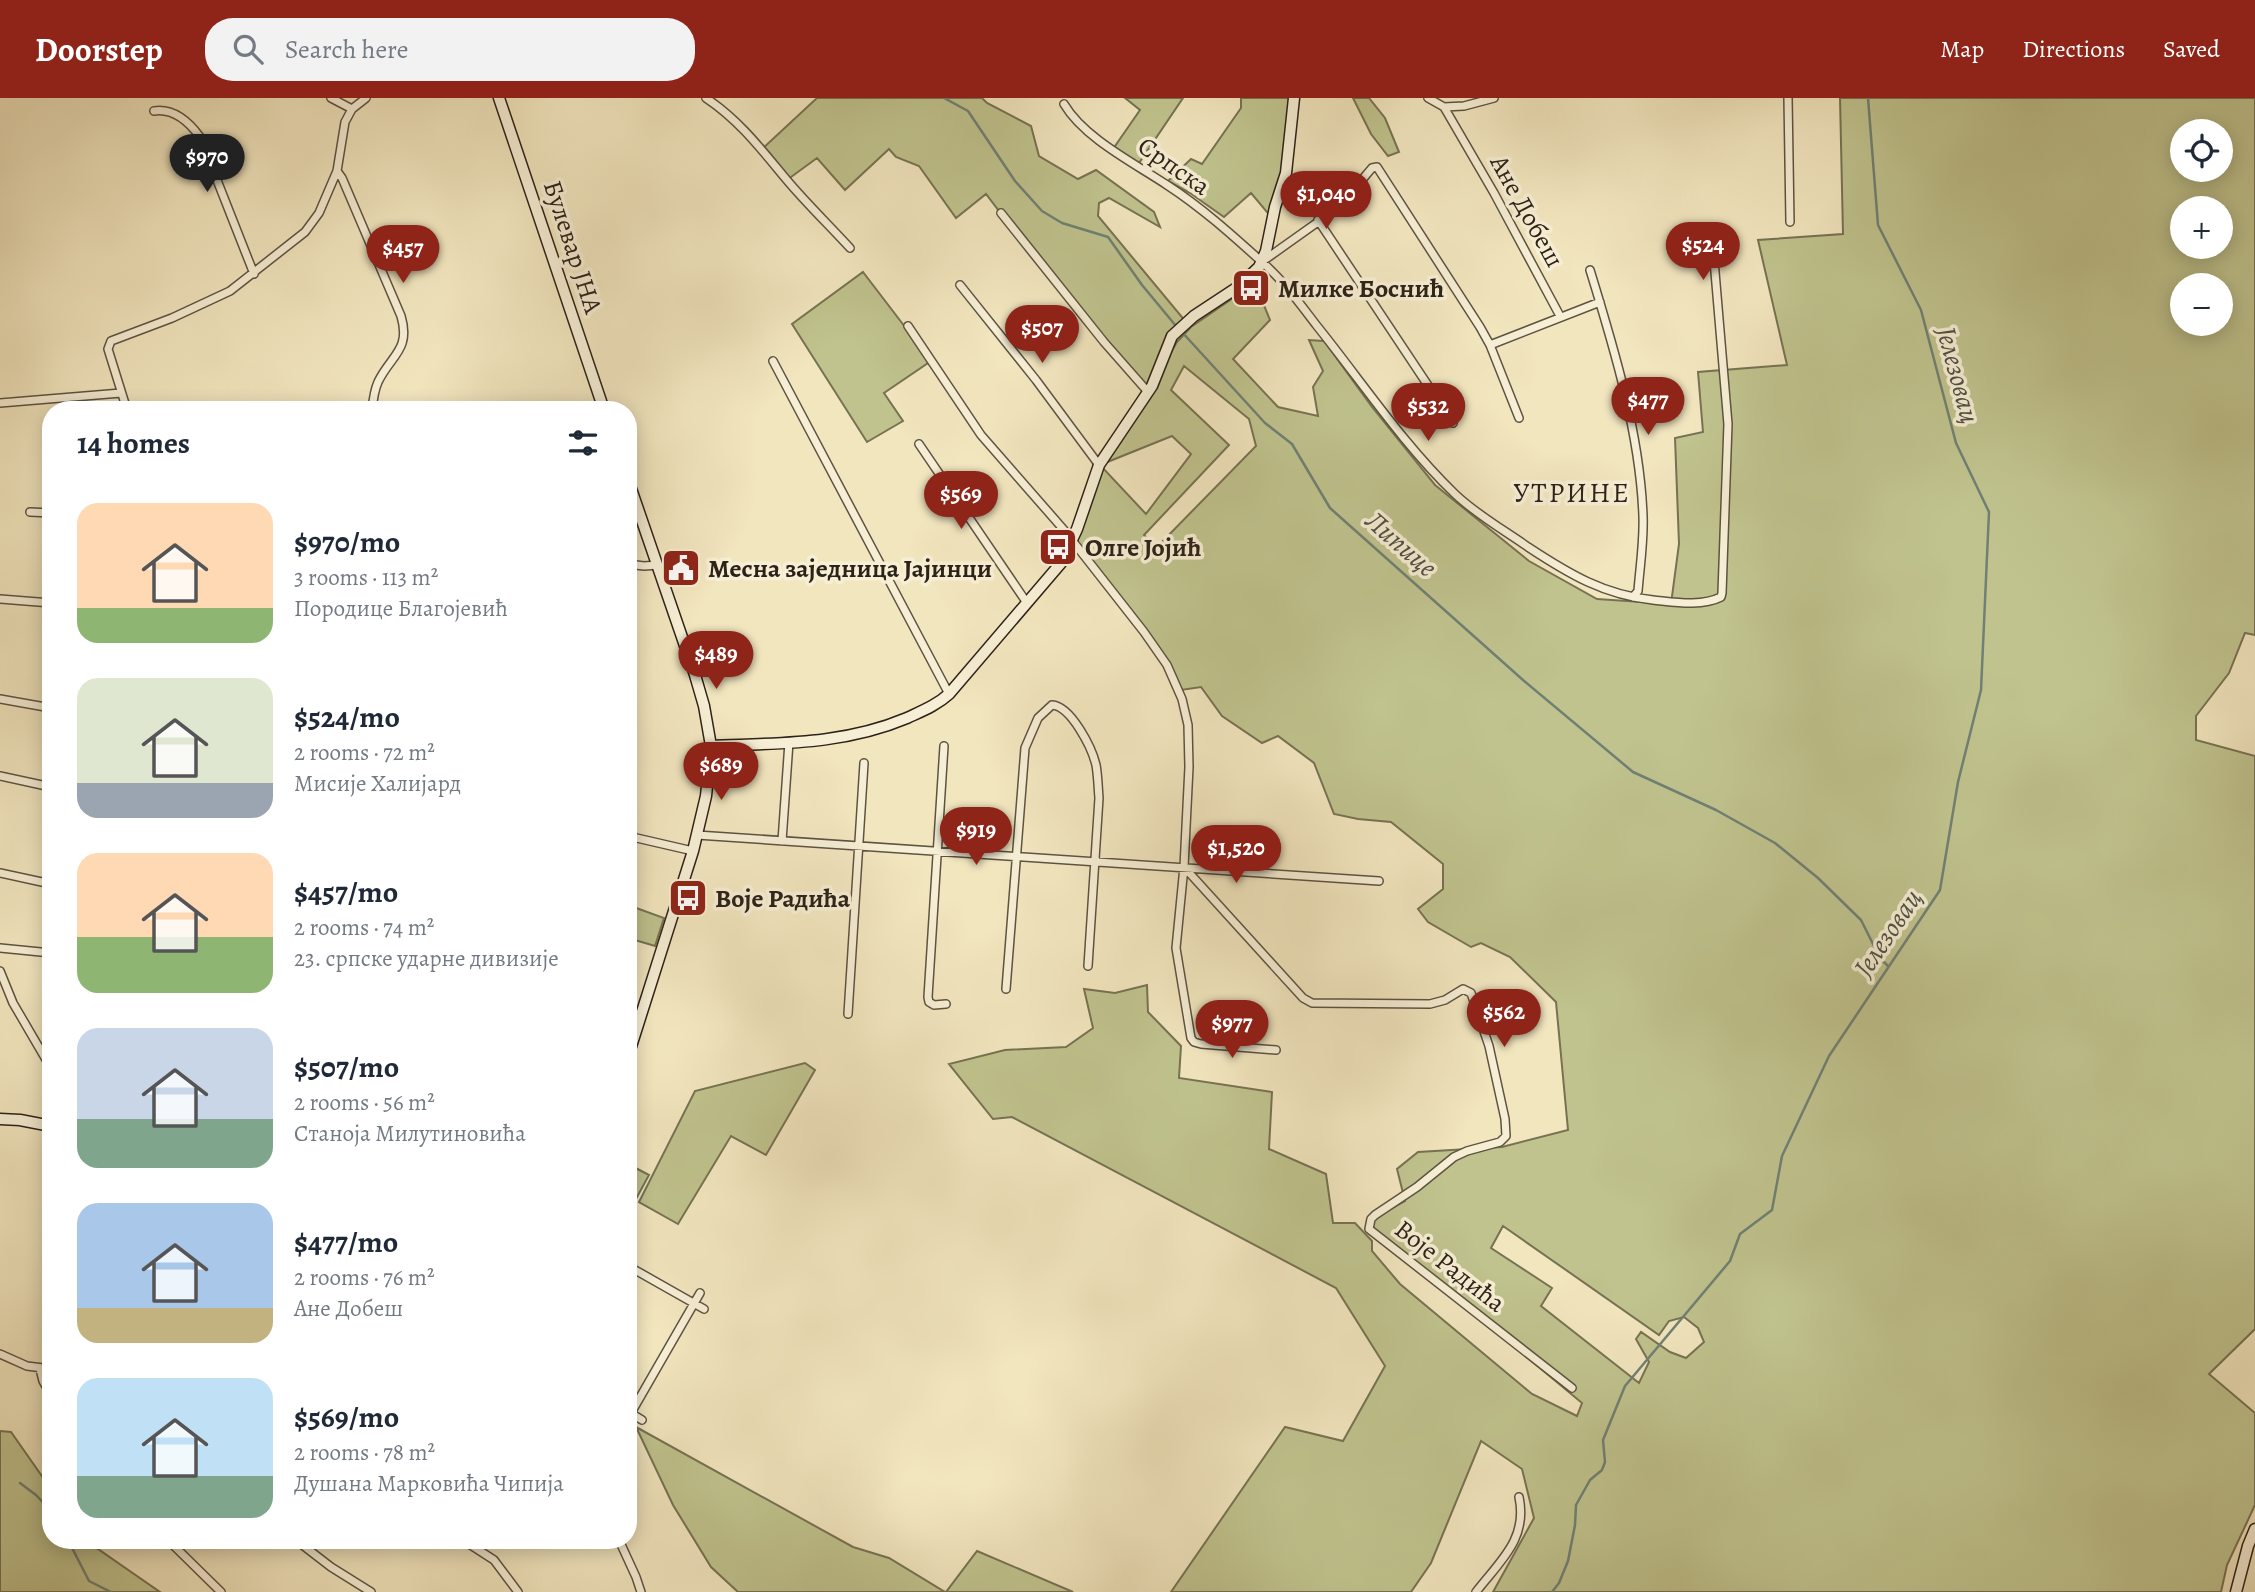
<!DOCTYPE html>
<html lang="en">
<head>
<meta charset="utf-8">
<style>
  body { margin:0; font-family:Alegreya,serif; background:#f2f2f3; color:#1f2937; height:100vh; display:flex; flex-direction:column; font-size:26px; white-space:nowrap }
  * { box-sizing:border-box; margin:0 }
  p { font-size:23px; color:#747a83 }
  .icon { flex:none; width:38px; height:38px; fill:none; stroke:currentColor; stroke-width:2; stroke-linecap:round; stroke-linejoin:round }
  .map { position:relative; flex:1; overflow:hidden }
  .panel { position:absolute; left:42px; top:303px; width:595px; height:1148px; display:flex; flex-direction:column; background:#fff; border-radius:28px; box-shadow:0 4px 18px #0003 }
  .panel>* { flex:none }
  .fabs { position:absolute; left:2170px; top:21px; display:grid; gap:14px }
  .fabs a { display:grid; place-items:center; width:63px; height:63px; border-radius:50%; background:#fff; box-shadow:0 4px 18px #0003; font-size:35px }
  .price { position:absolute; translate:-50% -60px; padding:0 16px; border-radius:24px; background:#8f2418; color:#fff; font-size:23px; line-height:46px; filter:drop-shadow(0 2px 4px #0008) }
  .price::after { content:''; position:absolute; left:50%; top:42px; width:21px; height:16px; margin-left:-10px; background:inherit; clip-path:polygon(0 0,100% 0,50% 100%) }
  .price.active { background:#222; color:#fff }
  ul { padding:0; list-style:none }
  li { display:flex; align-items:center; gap:21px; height:175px; padding:0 35px }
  li span { display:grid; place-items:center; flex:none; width:196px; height:140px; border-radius:21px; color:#555 }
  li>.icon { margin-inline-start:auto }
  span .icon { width:84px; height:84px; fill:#fffc; stroke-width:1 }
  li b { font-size:30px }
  h2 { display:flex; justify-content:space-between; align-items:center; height:84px; padding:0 35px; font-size:30px }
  header { display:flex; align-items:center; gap:42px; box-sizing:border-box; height:98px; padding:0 35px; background:#8f2418; color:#fff }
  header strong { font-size:33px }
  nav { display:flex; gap:38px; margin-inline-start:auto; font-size:24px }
  .search { width:490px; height:63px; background:#f2f2f3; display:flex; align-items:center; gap:18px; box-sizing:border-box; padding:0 24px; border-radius:28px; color:#747a83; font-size:26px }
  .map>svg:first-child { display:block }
  .green { fill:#c0c38e; stroke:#767253; stroke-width:2; fill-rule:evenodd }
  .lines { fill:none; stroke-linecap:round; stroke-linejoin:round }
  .stream { stroke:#6f8174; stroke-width:2.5 }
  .street-casing { stroke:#5e5342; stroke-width:10 }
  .secondary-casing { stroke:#2d2218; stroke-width:13 }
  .street { stroke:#f7efd5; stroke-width:7 }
  .secondary { stroke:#f7efd5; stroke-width:10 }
  .labels { text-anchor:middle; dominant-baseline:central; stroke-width:7; stroke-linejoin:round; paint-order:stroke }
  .street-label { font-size:26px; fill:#2d2218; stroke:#f7efd5 }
  .poi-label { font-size:26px; font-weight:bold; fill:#2d2218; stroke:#f7efd5; text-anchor:start }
  .water-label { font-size:28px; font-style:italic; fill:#4e5146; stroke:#f7efd5 }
  .neighbourhood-label { font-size:28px; letter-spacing:2px; fill:#2d2218; stroke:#f7efd5 }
</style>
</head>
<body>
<header>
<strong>Doorstep</strong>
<div class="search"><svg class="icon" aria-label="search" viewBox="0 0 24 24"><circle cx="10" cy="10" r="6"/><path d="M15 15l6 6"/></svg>Search here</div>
<nav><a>Map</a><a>Directions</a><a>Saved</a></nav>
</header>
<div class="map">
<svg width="2255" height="1494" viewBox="0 0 2255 1494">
  <rect width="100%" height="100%" fill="#f2e6bf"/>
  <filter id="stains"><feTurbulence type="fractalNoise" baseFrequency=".00286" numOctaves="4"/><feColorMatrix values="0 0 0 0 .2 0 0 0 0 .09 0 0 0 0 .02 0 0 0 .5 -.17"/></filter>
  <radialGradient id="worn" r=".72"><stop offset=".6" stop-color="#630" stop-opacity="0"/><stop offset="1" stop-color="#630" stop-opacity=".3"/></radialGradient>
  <!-- green -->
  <path class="green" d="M817,0H982L987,5L1031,28L1039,58L1078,81L1096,72L1154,114L1160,129L1109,100L1099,105L1098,118L1186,224L1171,239L1157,277L1177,244L1191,229L1255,185L1270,222L1233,261L1278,309L1318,318L1313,289L1323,273L1309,242L1324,243L1372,309L1435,387L1529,463L1597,501L1671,506L1679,446L1675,340L1703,334L1698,274L1787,267L1758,142L1843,136L1840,0H2255V537L2245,535L2229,575L2196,618V642L2255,658V1231L2209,1276L2255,1315V1407L2227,1467L2221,1494H1493L1534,1420L1522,1371L1481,1343L1431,1465L1411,1494H1171L1285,1329L1343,1343L1385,1268L1336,1190L1012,1019L993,1021L949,966L1005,952L1066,949L1093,930L1084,891L1115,895L1147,887L1148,914L1181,948L1179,980L1272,994L1269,1051L1326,1076L1333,1125H1355L1372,1143V1153L1400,1186L1532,1296L1577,1318L1582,1305L1373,1131L1372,1121L1405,1103L1397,1071L1418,1054L1502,1049L1568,1032L1556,904L1510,859L1481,845L1471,849L1428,824L1418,811L1443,791V766L1391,724L1358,721L1334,716L1314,665L1278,638L1262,645L1222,618L1201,589L1181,592L1155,548L1072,442L1099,367L1148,294L1027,150L986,96L956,120L919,68L896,59L889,51L845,92L817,60L787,82L762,51ZM2182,33H2221V72H2182ZM2182,110H2221V149H2182ZM2182,187H2221V226H2182ZM1184,268L1249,321L1256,348L1156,450L1144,437L1229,347L1171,292ZM1172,338L1191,356L1146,416L1100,367ZM1503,1128L1659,1237L1669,1223L1684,1219L1698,1230L1704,1244L1686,1260L1670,1254L1641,1234L1636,1241L1649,1264L1639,1285L1541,1208L1552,1190L1491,1150Z
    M1125,0H1183L1137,68L1113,51L1140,12Z
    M1241,0H1293L1290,29L1272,120L1251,95L1224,119L1190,95L1168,83L1191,61L1202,66L1241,10Z
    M1353,0H1369L1385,20L1399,54L1388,58L1371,36Z
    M863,174L931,263L884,295L903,323L867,344L792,226Z
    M628,807L664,820L655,848L628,840Z
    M805,965L815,972L766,1057L731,1038L678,1126L639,1104L695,993Z
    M628,1066L649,1077L630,1112L628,1111Z
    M636,1329L853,1449L889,1460L945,1494H738L711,1469L673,1407Z
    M0,1333L11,1334L51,1391V1442H85L160,1494H0Z
    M977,1453L1073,1494H946Z"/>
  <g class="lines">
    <!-- stream -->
    <path class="stream" d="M944,0L968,13L1015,83L1042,113L1062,125L1108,139L1142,187L1176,228
      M1181,233L1265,325L1292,346L1330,410L1523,582L1633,674L1716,712L1775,745L1818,780L1861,822L1880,860L1888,868
      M20,1385L36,1397L51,1413
      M68,1442L89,1483L111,1494
      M1552,1494L1559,1485L1568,1463L1575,1427L1576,1407L1590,1382L1602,1372L1605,1364L1603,1342L1625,1288L1730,1163L1740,1136L1772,1112L1782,1058L1829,958L1940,792L1958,684L1981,592L1989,414L1956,345L1921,212L1878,127L1868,0"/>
    <!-- street casing -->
    <g class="street-casing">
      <path id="street" d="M331,0L352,11
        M706,0C739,22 761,51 786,81C806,105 829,127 850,150
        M1428,0L1444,9L1494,95L1560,218
        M1788,0L1790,124
        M1064,6C1084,40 1134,65 1167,87C1201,109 1232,137 1262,164C1283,182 1300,206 1317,228C1362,284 1403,346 1455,396C1477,417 1504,432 1528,449C1569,476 1604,497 1653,502C1674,504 1701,509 1721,499L1722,495L1728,326L1712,139
        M1444,9L1464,8L1494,0
        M154,13C174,10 189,24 200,39L254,176
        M337,73L342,80L401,218C411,252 391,257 378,284C374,293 373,302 372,312
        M1001,115L1104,244L1148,294
        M1318,122L1453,325
        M1263,163L1339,109L1372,70L1377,69L1480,229L1490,247L1519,320
        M1590,172C1614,250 1640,336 1643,418C1644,443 1640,468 1638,493L1633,499
        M960,187L1036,282L1099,367
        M908,228L981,337L1064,432L1144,534L1167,567L1182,601L1188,627L1189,669L1184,769L1176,850L1191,940L1194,944L1201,946L1276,952
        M1490,247L1600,204
        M773,263L949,596
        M0,305L121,295
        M127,312L108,251L111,243L172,220L230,193L305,134L319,115L337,73L345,24L352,11L366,0
        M919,346L1027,505
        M30,414L51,415
        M628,466L644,468L658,467
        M0,501L51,505
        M0,601L51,610
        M944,648L928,899L929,904L934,907L946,906
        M0,678L51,689
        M697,737L1379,783
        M628,738L693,753
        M782,743L789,644
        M1184,769L1303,900L1312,905L1430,906L1445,902L1463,891L1471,895L1489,948L1505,1021L1506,1038L1500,1044L1467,1053L1454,1059L1417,1089L1375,1117L1371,1121L1369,1131L1572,1290
        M0,775L51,786
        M0,850L51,855
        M0,873L13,905L51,970
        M1006,891L1025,650L1038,620L1052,607C1071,608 1092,650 1096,667C1098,678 1098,689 1099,700L1088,868
        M848,916L864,665
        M628,1168L704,1211
        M0,1256L27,1268L51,1271
        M40,1271L43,1283L51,1297
        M629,1314L642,1322
        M631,1315L700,1195
        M168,1442L221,1494
        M234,1442L235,1443
        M296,1442L331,1469L371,1494
        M463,1442L494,1462L518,1494
        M619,1442L636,1479L641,1494
        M1476,1494C1500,1463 1528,1441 1519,1399"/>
    </g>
    <!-- secondary casing -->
    <g class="secondary-casing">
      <path id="secondary" d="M499,0L604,312
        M628,382L695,577L704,608L711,648L706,698L693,753L628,958
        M711,648C780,645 843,647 907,620C922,613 937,607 949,596L1061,465L1077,431L1099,367L1152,288L1172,238L1194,218L1238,189L1259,169L1266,153L1275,109L1286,75L1294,0
        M0,1021L20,1022L51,1028
        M2236,1494L2248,1448L2255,1431"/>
    </g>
    <!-- street -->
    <use href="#street" class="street"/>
    <!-- secondary -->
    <use href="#secondary" class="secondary"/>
  </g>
  <!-- icons -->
  <defs>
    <g id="bus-square" transform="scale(2.0125)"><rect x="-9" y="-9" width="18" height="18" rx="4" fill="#8f2418" stroke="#f7efd5"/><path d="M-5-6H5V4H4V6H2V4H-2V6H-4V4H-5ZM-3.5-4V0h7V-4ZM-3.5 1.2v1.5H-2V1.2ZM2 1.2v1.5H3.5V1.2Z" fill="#fff"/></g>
    <g id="civic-square" transform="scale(2.0125)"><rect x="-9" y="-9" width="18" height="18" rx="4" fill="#8f2418" stroke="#f7efd5"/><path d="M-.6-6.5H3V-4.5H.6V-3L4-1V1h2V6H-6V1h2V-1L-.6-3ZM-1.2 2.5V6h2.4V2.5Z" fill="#fff"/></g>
  </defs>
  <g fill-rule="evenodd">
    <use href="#bus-square" x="1251" y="190"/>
    <use href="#bus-square" x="1058" y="449"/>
    <use href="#civic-square" x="681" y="470"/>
    <use href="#bus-square" x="688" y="800"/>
  </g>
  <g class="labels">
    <!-- street labels -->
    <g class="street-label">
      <text transform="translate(1174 68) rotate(35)">Српска</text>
      <text transform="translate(1527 113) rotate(61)">Ане Добеш</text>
      <text transform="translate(573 149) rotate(72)">Булевар ЈНА</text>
      <text transform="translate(1450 1168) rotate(38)">Воје Радића</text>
    </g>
    <!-- poi labels -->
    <g class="poi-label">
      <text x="1278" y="190">Милке Боснић</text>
      <text x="1085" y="449">Олге Јојић</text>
      <text x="708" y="470">Месна заједница Јајинци</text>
      <text x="715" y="800">Воје Радића</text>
    </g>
    <!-- water labels -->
    <g class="water-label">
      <text transform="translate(1958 277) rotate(75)">Јелезовац</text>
      <text transform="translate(1401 446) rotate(41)">Липице</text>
      <text transform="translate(1888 835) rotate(-56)">Јелезовац</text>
    </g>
    <!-- neighbourhood labels -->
    <g class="neighbourhood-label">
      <text x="1572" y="395">УТРИНЕ</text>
    </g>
  </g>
  <rect width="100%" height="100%" filter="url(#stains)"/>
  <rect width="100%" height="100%" fill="url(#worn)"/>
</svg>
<div class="fabs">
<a><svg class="icon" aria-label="locate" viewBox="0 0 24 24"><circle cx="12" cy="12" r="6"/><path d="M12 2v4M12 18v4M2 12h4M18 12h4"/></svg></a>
<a>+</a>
<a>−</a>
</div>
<b class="price active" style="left:207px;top:96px">$970</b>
<b class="price" style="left:1326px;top:133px">$1,040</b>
<b class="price" style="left:1703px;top:184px">$524</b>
<b class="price" style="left:403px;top:187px">$457</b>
<b class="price" style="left:1042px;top:267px">$507</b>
<b class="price" style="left:1648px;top:339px">$477</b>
<b class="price" style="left:1428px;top:345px">$532</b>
<b class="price" style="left:961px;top:433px">$569</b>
<b class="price" style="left:716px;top:593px">$489</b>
<b class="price" style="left:721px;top:704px">$689</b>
<b class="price" style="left:976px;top:769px">$919</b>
<b class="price" style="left:1236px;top:787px">$1,520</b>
<b class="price" style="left:1504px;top:951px">$562</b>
<b class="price" style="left:1232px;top:962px">$977</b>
<section class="panel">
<h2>14 homes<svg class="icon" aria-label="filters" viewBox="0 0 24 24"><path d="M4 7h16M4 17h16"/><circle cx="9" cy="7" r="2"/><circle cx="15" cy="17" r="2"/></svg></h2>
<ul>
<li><span style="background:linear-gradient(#ffd9b3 75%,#8fb573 0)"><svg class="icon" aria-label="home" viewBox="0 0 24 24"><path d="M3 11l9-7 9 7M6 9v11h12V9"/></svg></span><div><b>$970/mo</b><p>3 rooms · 113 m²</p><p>Породице Благојевић</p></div></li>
<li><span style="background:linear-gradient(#dfe7d0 75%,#9aa5b1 0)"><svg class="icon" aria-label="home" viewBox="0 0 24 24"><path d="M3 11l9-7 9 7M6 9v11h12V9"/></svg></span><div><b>$524/mo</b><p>2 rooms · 72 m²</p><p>Мисије Халијард</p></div></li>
<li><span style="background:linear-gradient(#ffd9b3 60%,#8fb573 0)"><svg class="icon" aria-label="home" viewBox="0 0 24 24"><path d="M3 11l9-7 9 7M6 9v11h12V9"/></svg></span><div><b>$457/mo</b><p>2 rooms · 74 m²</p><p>23. српске ударне дивизије</p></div></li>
<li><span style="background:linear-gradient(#c9d6e8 65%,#7fa58c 0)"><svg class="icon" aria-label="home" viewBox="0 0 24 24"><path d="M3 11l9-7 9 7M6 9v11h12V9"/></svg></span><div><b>$507/mo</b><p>2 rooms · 56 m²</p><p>Станоја Милутиновића</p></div></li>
<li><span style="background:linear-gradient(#a9c7e8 75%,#c2b280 0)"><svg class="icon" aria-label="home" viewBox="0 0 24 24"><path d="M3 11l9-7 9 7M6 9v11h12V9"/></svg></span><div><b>$477/mo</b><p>2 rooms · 76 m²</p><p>Ане Добеш</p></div></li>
<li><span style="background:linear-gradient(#bfe0f5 70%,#7fa58c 0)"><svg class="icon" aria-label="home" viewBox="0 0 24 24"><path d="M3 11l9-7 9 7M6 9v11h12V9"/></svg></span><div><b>$569/mo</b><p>2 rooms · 78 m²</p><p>Душана Марковића Чипија</p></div></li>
</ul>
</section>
</div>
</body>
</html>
